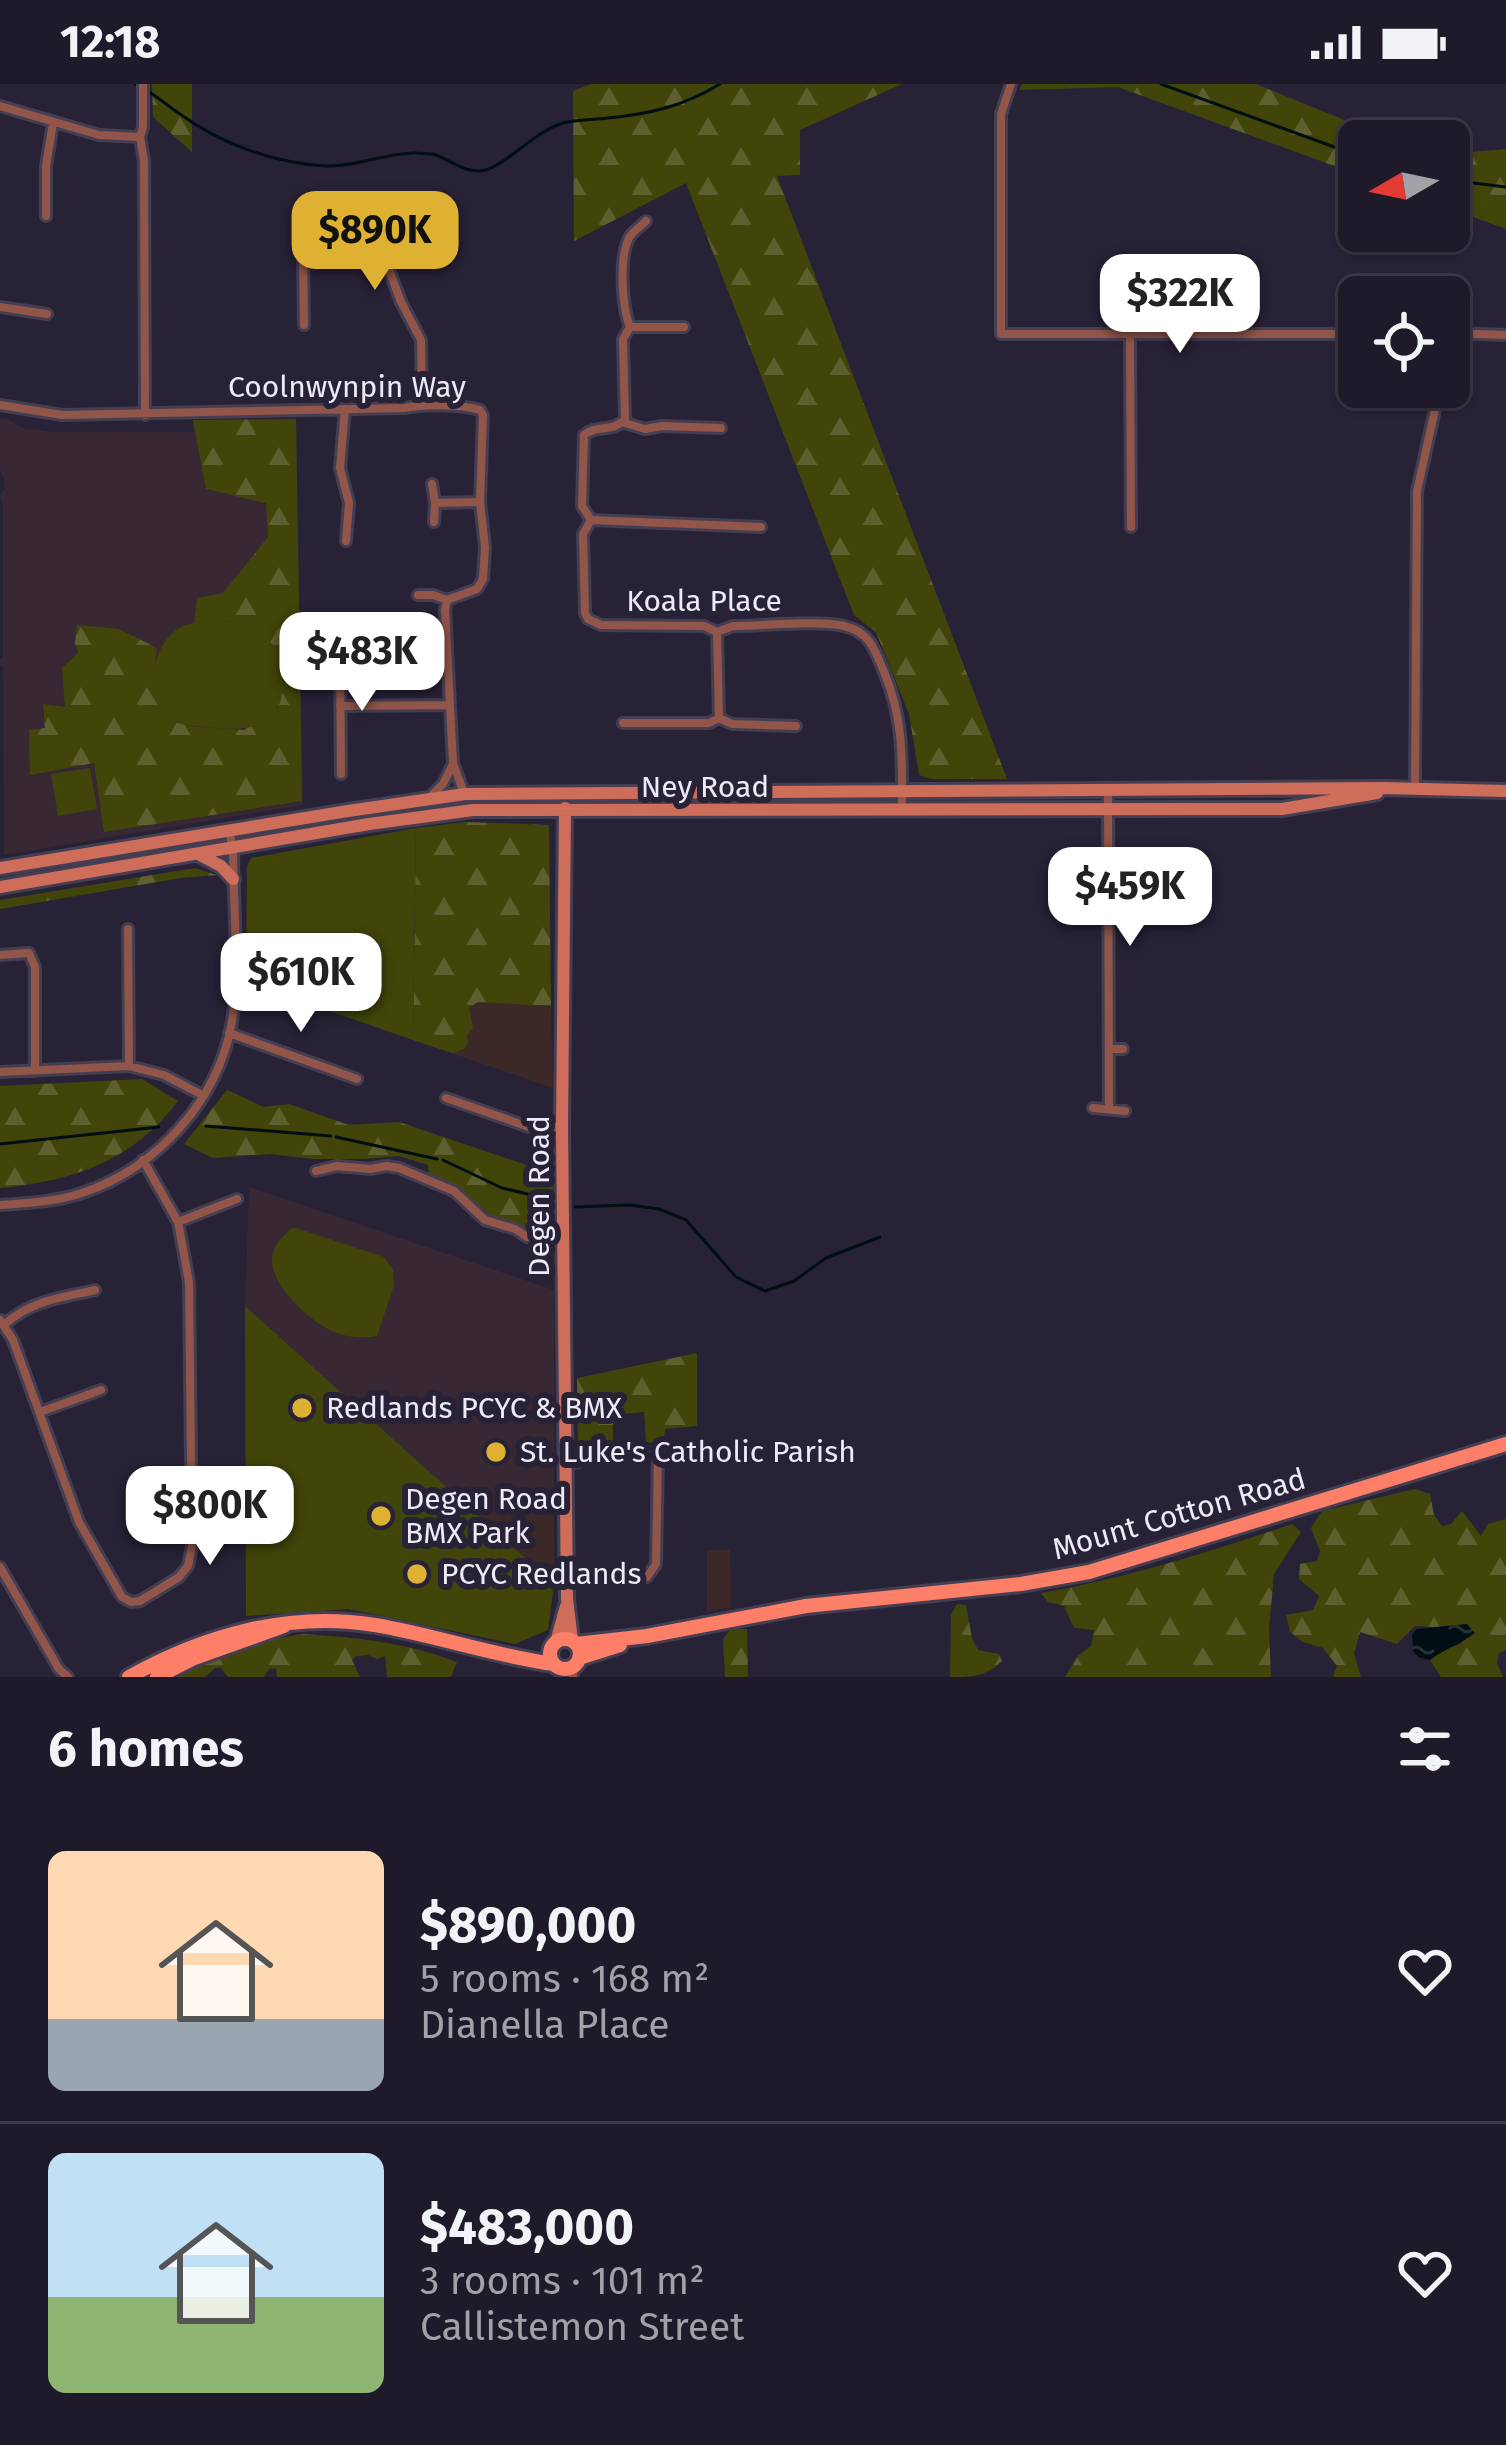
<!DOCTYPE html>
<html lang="en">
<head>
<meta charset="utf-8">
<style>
  body { margin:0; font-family:"Fira Sans",sans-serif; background:#2b2735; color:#f1f3f6; height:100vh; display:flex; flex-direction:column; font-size:45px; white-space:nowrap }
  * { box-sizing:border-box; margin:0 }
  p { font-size:39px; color:#a1a1a8 }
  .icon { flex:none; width:66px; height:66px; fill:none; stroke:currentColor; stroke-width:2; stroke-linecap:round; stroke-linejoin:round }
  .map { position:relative; height:1593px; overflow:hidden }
  .side { display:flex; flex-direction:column; background:#1e1a29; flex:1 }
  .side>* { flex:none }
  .needle { width:78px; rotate:261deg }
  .fabs { position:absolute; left:1338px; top:36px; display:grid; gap:24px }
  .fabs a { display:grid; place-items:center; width:132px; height:132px; border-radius:18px; background:#1e1a29; box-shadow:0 3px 9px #0004,0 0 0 3px #3c3846; font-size:60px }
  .price { position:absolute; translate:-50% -102px; padding:0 27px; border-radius:24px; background:#fff; color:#222; font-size:39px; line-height:78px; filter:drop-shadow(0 3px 6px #0008) }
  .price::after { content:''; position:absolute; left:50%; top:72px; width:36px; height:27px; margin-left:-18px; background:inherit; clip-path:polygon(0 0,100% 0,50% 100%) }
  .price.current { background:#deb133; color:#111 }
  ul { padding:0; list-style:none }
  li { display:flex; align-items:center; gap:36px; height:300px; padding:0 48px }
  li+li { border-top:3px solid #3c3846 }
  li span { display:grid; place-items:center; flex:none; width:336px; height:240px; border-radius:18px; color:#555 }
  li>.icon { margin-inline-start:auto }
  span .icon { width:144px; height:144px; fill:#fffc; stroke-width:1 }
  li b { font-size:51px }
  h2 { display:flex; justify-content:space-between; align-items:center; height:144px; padding:0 48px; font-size:51px }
  .status { display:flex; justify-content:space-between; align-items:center; height:84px; padding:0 60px; background:#1e1a29; direction:ltr }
  .status svg { height:33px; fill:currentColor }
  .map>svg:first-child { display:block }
  .commercial { fill:#3c2826 }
  .education { fill:#372834 }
  .forest { fill:url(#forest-firs) }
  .park { fill:#414509 }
  .water { fill:url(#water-ripples) }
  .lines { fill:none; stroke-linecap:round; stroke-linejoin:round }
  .stream { stroke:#010e13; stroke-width:3 }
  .street-casing { stroke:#443e52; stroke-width:14 }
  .secondary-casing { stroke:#443e52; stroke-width:18 }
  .primary-casing { stroke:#443e52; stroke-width:20 }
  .street { stroke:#925549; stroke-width:8 }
  .secondary { stroke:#cf6d5b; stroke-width:12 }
  .primary { stroke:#fe7f68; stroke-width:14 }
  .poi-dot { fill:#deb133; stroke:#282237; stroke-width:4.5 }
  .labels { text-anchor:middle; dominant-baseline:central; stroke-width:12; stroke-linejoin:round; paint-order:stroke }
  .street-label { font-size:30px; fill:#eeeaf8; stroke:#282237 }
  .poi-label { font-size:30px; fill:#eeeaf8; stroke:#282237; text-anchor:start }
</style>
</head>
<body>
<div class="status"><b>12:18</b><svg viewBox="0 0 49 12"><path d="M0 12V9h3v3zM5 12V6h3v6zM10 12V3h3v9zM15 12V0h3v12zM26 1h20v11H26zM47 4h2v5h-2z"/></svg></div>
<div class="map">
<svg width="1506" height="1593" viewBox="0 0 1506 1593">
  <defs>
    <pattern id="forest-firs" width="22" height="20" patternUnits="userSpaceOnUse" patternTransform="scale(3)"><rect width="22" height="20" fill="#414509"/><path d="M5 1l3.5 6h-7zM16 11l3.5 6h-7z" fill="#5d602e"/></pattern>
    <pattern id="water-ripples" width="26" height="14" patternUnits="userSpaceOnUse" patternTransform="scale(3)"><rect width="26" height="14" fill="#010e13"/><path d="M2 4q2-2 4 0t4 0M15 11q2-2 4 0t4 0" fill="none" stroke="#263136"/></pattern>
  </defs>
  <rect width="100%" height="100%" fill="#282237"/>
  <!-- commercial -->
  <path class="commercial" d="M414,896L551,922L553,1004L413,956Z
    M554,1426V1500L472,1427Z
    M707,1466H730L731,1523L707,1528Z"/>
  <!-- education -->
  <path class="education" d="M0,334L8,335L20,343L51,348H193V336L296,335L303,721L4,771L3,581H0V575L3,573V422L0,410L5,405L4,393L0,387Z
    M249,1103L554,1206V1426L472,1427L245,1222Z"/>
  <!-- forest -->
  <path class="forest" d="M152,0H192V68L153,33Z
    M591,0H902L800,46V91L777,92L1007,695H931L919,691L909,630L876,548L854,531L686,99L574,157L573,7Z
    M1022,0H1256L1396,57H1359V91L1118,3L1019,6Z
    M1506,65V145L1449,124V70Z
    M296,335L302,717L104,748L94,679L30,691L29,646L45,644L43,620L65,623L62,584L78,569L75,559L77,541L119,545L157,564C151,600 156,607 175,638L188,642L244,646L278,624L284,593L232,537L194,539L197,514L223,509L268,453L266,419L206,405L193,336Z
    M465,738L549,741L551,922L478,918L469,924L473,944L467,951L468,958L464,965L452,969L413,956L416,744Z
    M195,784L217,791L181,794L0,825V816Z
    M142,995L178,1017C133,1077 73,1097 0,1104V1002Z
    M227,1006L264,1023L289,1020L349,1041L399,1038L553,1090V1147L530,1145L494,1134L455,1102L429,1092L428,1081L399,1072L365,1075H312L271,1070L213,1074L184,1060Z
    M697,1269V1342L665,1345L663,1361L646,1358L644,1328L613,1331V1360L578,1365L577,1294Z
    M1415,1405L1430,1410L1434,1431L1442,1442L1451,1440L1462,1427L1481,1452L1488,1440L1506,1435V1566L1499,1569L1497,1579L1503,1593H1441L1430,1576L1442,1566L1461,1560L1466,1540L1434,1543L1415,1542L1397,1560L1360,1548L1354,1569L1361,1593H1333L1337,1582L1323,1564L1303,1558L1290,1548L1286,1531L1313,1526L1319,1512L1299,1495L1300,1480L1317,1477L1320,1467L1311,1444L1322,1427Z
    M1292,1440L1301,1448L1274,1490L1269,1545L1271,1593H1065L1078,1572L1091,1562L1094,1546L1074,1544L1064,1522L1048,1518L1041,1509C1127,1494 1209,1468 1292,1440Z
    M957,1520L966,1521L972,1554L978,1566L999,1570L1002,1577C985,1593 972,1593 950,1593L951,1531Z
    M731,1545H747L748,1593H725L723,1555Z
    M300,1550C354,1553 405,1558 457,1578L451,1593H387L385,1572L377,1575L368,1571L356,1572L352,1576L360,1593H277L276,1584L269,1585L264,1593H228L221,1584H215L205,1593H174L256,1559Z"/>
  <!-- park -->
  <path class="park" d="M232,537C270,547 290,571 282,611C274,650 237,646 207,643C194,642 181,642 171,635C144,614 150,563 178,545C193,535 215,538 232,537Z
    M90,684L97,725L58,732L51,690Z
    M416,744L413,956L246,898L247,782L251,774Z
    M293,1143L384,1173L393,1186L394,1201L377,1252C364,1254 353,1254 339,1250C315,1243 269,1201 272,1174C274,1159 283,1152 293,1143Z
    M245,1222L554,1500L548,1546L515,1560L348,1525L246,1532Z"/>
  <!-- water -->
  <path class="water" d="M1467,1540L1475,1549C1461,1560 1444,1565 1430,1576L1418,1573L1413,1567L1412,1550L1417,1545Z"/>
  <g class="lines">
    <!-- stream -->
    <path class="stream" d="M135,0C152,8 164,19 180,30C221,60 274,79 325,82C356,83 385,69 415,69C417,69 431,70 433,70C450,75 466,91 485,86C505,82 535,47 563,39C576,35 594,36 608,34C650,30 684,22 720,0
      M1161,0L1359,72
      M1449,96L1506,103
      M206,1042L331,1052
      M336,1053L437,1075
      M0,1060L159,1043
      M443,1076L502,1104L553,1116
      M575,1123L629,1121L659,1125L686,1136L736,1193L765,1207L794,1197L826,1174L880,1153"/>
    <!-- street casing -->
    <g class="street-casing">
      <path id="street" d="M143,0V43L140,53L144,77L145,331
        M1011,0L1001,30V250H1359
        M0,22L99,51L140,53
        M46,132V82L53,39
        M646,137C641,142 635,146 631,151C618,169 622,223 630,243L623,255L625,335C613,349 597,340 584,351L582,422L591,436L583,450L585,529L588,535L601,541L704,542L717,548L733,542C762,542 818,536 844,542C870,548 875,566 884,588C904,635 902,676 902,725
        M382,167L387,158L382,129
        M0,223L47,230
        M304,241L303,171L308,167H382L401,218L421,256L422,321
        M630,243H684
        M1449,249L1506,251
        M1130,250L1131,443
        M1449,266L1453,249
        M0,321L62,331L404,324C425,320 460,320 480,326L483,331L480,418L485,463L483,495L477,505L447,516L445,526L453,679L464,709
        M345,325L340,384L349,419L346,457
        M622,338L645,345L662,342L721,344
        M432,400L435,419L434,438
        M435,419L480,418
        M591,436L761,443
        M418,511H433L447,516
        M340,570L341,690
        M340,622L449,621
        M719,634L732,640L796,642
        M623,639H709L719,634L717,548
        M1108,706L1109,1024
        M1415,706L1417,407L1440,303
        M430,713L443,700L452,682
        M128,845L129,982
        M0,871L29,869L35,883V987
        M229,949L357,995
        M1109,965H1123
        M0,988L129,982L164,991L204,1012
        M446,1014L529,1043H562
        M1093,1024L1125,1027
        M316,1087L337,1082L370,1085L387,1082L399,1084L454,1107L485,1136L515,1145L527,1153L563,1154
        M0,1121C28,1119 55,1118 82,1109C157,1084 218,1017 232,938C240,885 233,818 233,764L229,747
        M178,1138L237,1115
        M0,1236L13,1256L79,1438L122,1513L131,1518L140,1517L179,1493L188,1482L192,1462L189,1198L178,1138L143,1076
        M5,1240C32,1216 61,1214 95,1206
        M40,1328L101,1306
        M566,1380C586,1377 645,1365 658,1369L656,1480L647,1493L625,1496
        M0,1483L59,1585L68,1593
        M573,1593L574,1581"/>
    </g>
    <!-- secondary casing -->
    <g class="secondary-casing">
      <path id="secondary" d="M565,724L562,1043L567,1515L572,1556
        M198,770L221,782L233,795
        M0,784L348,727L465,710L1383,704L1506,707
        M0,803L369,740L473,726L1282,725L1377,709
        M556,1558L566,1522"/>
    </g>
    <!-- primary casing -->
    <g class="primary-casing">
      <path id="primary" d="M550 1570a15 15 0 1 1 30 0a15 15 0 1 1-30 0Z
        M576,1560L647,1552L806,1522L1021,1500L1089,1488L1506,1360
        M579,1574L620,1561
        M129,1593C204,1551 289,1527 375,1541C435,1551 494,1572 554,1580
        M157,1593L192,1575L284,1542"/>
    </g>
    <!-- street -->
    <use href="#street" class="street"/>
    <!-- secondary -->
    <use href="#secondary" class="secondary"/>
    <!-- primary -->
    <use href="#primary" class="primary"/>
  </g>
  <!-- markers -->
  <g class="poi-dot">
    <circle cx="302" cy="1324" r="12"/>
    <circle cx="496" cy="1368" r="12"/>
    <circle cx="381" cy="1432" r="12"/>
    <circle cx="417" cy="1490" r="12"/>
  </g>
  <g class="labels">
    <!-- street labels -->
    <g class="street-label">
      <text x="347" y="303">Coolnwynpin Way</text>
      <text x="704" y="517">Koala Place</text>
      <text x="705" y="703">Ney Road</text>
      <text transform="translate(539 1112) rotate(-90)">Degen Road</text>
      <text transform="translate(1179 1430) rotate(-16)">Mount Cotton Road</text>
    </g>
    <!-- poi labels -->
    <g class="poi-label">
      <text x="326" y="1324">Redlands PCYC &amp; BMX</text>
      <text x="520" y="1368">St. Luke's Catholic Parish</text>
      <text x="405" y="1415">Degen Road<tspan x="405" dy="34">BMX Park</tspan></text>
      <text x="441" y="1490">PCYC Redlands</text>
    </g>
  </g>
</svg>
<div class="fabs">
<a><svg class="needle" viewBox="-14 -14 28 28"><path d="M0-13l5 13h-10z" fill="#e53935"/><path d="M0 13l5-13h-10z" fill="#a1a1a8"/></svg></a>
<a><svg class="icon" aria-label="locate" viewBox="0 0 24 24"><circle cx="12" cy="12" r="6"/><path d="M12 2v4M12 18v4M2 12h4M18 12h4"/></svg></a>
</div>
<b class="price current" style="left:375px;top:209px">$890K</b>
<b class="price" style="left:1180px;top:272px">$322K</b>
<b class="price" style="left:362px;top:630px">$483K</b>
<b class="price" style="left:1130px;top:865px">$459K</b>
<b class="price" style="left:301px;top:951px">$610K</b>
<b class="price" style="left:210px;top:1484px">$800K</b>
</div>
<section class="side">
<h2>6 homes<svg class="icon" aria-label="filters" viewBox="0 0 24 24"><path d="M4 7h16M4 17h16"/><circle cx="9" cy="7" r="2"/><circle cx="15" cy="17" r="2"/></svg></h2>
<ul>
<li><span style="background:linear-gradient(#ffd9b3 70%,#9aa5b1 0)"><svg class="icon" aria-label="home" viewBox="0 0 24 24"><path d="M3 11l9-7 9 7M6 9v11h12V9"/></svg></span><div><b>$890,000</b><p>5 rooms · 168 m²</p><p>Dianella Place</p></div><svg class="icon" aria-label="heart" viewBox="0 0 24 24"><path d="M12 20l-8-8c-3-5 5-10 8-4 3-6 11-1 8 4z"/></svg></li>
<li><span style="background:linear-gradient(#bfe0f5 60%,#8fb573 0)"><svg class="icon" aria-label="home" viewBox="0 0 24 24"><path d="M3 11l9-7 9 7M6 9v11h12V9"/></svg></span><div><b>$483,000</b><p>3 rooms · 101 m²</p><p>Callistemon Street</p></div><svg class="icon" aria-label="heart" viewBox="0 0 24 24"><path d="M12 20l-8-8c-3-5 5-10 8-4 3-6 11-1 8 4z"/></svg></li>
</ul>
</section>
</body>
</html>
